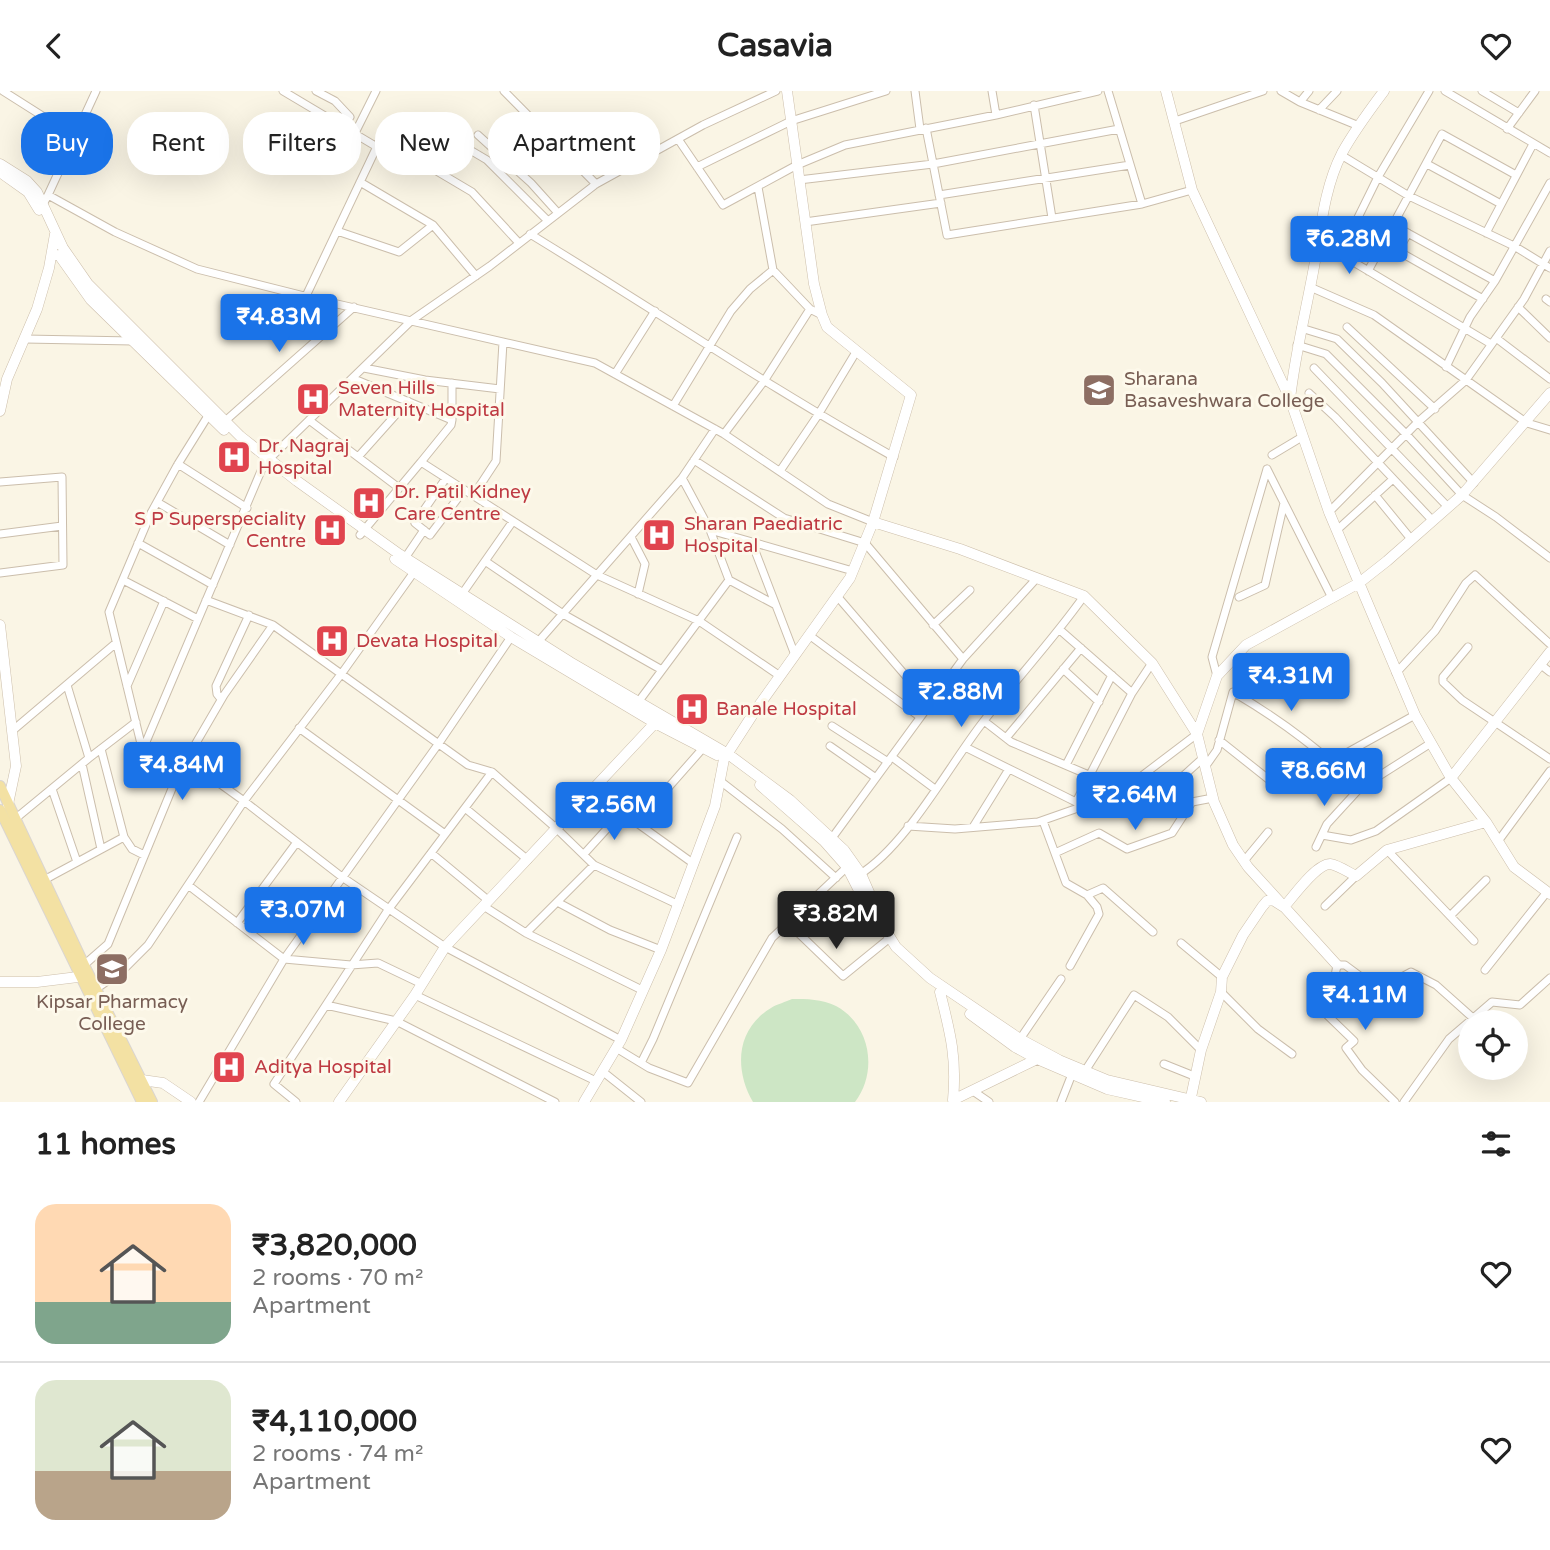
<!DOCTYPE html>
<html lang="en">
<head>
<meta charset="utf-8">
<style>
  body { margin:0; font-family:"Varela Round",sans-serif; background:#f2f2f2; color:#222; height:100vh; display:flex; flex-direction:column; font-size:26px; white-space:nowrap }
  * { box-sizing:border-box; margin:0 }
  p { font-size:23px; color:#767676 }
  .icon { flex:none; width:38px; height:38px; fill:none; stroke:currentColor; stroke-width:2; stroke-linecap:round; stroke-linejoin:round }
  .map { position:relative; height:1011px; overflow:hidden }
  .details { display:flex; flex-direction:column; background:#fff; flex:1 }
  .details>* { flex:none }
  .hud { position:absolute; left:21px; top:21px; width:700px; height:63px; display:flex; gap:14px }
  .tools { position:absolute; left:1458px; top:919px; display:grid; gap:14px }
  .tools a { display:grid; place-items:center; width:70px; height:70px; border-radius:50%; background:#fff; box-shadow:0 7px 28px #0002; font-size:35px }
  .price { position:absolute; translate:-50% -60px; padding:0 16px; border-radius:7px; background:#1a73e8; color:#fff; font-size:23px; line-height:46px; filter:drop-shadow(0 2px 4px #0008) }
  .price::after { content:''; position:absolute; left:50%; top:42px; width:21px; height:16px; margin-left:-10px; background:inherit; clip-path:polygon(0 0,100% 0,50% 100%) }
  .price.active { background:#222; color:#fff }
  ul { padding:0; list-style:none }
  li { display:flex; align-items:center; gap:21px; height:175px; padding:0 35px }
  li+li { border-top:2px solid #e0e0e0 }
  li span { display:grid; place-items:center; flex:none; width:196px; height:140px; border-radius:21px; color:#555 }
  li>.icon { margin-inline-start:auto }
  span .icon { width:84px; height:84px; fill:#fffc; stroke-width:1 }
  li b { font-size:30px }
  h2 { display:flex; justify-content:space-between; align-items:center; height:84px; padding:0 35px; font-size:30px }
  .chip { padding:0 24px; border-radius:28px; background:#fff; box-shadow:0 7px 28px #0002; font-size:24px; line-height:63px }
  .chip.active { background:#1a73e8; color:#fff }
  header { display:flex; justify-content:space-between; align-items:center; height:91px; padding:0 35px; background:#fff; font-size:32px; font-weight:700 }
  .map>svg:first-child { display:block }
  .green { fill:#cde6c5 }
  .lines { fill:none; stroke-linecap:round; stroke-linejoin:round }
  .street-casing { stroke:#cbbeac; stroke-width:9 }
  .secondary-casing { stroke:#cdbfab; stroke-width:11 }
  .primary-casing { stroke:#dad5d1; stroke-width:12 }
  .street { stroke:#fff; stroke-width:7 }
  .secondary { stroke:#fff; stroke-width:10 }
  .primary { stroke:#f3e1a3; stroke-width:10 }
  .labels { text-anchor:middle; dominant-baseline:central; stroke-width:6; stroke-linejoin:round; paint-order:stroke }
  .education-label { font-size:19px; fill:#785e54; stroke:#fdf9eb; text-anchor:start }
  .health-label { font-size:19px; fill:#be3a42; stroke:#fdf9eb; text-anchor:start }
</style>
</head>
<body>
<header><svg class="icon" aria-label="back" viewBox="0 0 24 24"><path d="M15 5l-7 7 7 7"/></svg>Casavia<svg class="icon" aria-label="heart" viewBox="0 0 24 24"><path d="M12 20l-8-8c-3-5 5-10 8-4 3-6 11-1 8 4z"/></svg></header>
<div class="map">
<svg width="1550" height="1011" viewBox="0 0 1550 1011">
  <rect width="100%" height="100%" fill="#faf5e5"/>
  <!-- green -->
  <path class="green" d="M792,908C807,908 822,908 836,915C871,934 878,981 855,1011H753C734,978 736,938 771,917C777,913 786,911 792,908Z"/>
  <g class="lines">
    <!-- street casing -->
    <g class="street-casing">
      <path id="street" d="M3,0L74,45
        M283,0L377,56
        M316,0L335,10L350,26L344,36
        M504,0L596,93
        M915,0L920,38
        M992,0L996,24
        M1108,0L1142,113
        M1281,0L1300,11L1309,0
        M1429,0L1378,86L1340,163L1491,253
        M1445,0L1550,62
        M1482,0L1519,22
        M1300,11L1359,35
        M1034,14L1052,127
        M1319,19L1337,0
        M1175,30L1263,0
        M926,37L947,144L1142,113L1192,99
        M1507,38L1535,0
        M355,42L376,0
        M478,44L531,92L558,122
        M678,48L723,114L797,74L845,54L996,24L1098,0
        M465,56L487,69L548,130
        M1341,64L1409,105L1514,155L1550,177
        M1427,73L1501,113
        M697,76L791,30L886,0
        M799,89L933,73L1119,38
        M360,91L433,134L476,185
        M758,96L773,179L810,218L822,224
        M48,104L96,0
        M939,104L1130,74
        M42,115L48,104L115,141L197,178L324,210L595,272L724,343L828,413L873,431
        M805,131L941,112
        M1393,134L1495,190
        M337,140L399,161L433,134
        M1408,142L1398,160L1483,208
        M1486,142L1533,53
        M530,143C652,217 770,297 894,366
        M1368,180L1442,43L1516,84
        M1310,196L1374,224L1527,332L1550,339
        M306,205L381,47L472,101L519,152
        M1546,208L1550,211
        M1518,216L1550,247
        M1347,236L1435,318
        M1301,237L1337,248L1382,292L1474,392
        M1496,247L1550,288
        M25,248L133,250
        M1297,254L1326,263L1406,343L1462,404L1496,426L1550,467
        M1446,276L1470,226L1495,190L1550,92
        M364,277L425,289L500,298
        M1314,277L1448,416
        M615,283L655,220
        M354,288L452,329L451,334L421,371
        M452,292V329
        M1309,302L1335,326L1432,429
        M673,315L731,220L750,198L773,179
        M309,329L399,397
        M224,331L354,216
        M724,343L764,290L810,218
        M1272,364L1302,346
        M358,366L408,310
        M694,369L784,427L865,452L963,568L832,747
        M178,373L247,417
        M1267,378L1332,507
        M780,380L818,324L856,261
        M446,387L415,432L430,444L464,399
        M682,387L710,439
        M0,391L62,386L63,474L0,482
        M1375,404L1411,448
        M473,405L496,370L503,251
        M157,411L230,454
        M1329,421L1418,331L1466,289L1524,208L1550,160
        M1337,439L1393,388
        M0,443L62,435
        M360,444L421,371L597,484L699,530L780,585
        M631,446L645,473L638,503
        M138,452L213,494
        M752,452L795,564
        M405,467L424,439
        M485,470L563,523L662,579
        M123,489L198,528
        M729,489L774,513
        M462,503L513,430
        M837,505L930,613
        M1239,506L1265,494L1284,412
        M206,509L273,534L468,674L492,681L557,738L594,774L679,814
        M933,534L970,499
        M1060,539L1132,602
        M809,544L920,626
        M538,551L682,387L715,338
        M1468,556L1443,586V591L1462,609L1550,668
        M963,568L1037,487
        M1541,574L1550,581
        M1063,578L1099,611
        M1396,582L1435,540L1466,492L1475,484L1550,553
        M1217,585L1212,566L1267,378
        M127,595L164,510
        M221,608L217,603L216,595L249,524
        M639,610L729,489L710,439L853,480
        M984,630L1011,651L1124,699
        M832,635L888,671
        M299,637L445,743
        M12,640L116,552
        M1006,647L1081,557
        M1219,649L1277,695
        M830,655L876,687
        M965,656L1080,713
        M142,657L109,521L151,422L178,373L211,320
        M101,658L124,746L132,758L144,764
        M143,658L264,373L412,229L490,175L596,93L703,34L776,0
        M892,666L935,698
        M89,667L136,631
        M187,669L244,710L342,786L445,856L621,949
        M1332,670L1415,624
        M82,673L101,758
        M1066,674L1112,584
        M1205,676L1217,659L1233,601C1279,628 1322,660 1360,697L1431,652
        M719,689L782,738L836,787
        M595,697L637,732L694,773
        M52,698L77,771
        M1160,706L1203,667
        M1076,711L1132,602L1152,572
        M465,717L528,769
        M15,728L89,667L67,594
        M1043,730L1066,792L1087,804L1103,797L1153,841
        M637,732L704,656
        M908,735L955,738L1038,731L1118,703L1197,643
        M973,736L1009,678
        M1322,744L1351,749L1376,740L1451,687
        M1499,749L1550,680
        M1316,756L1327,733L1360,697
        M1387,759L1474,850
        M431,762L489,810
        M1055,762L1099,742L1127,758L1172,742L1192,711L1213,707
        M584,763L623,720
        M1244,770L1268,741
        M859,784C907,754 948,676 983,631C1016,588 1053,549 1084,505
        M44,789L124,746
        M188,794L284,868L351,874L378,872L422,893
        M559,812L610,839L661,859
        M1325,815L1356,785
        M485,816L526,842L642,899
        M1450,825L1486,789
        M237,832L297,751
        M788,832L843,885L886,850
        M526,842L594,774
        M1181,852L1222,886
        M84,874L108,853L178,683L224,604L273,534
        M1070,875L1099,823L1097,816L1087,804
        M1485,879L1547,801
        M96,898L123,879L148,854L244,710L342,582L414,481
        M1221,901L1258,938L1292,963
        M415,904L596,990
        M326,914L388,819L492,681
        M1020,948L1061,888
        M616,957L649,977L688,992L772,847L847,776
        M641,972L653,948L737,746
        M1164,973L1194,985
        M602,980L641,1011
        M1085,980L1134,904L1168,926L1201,959
        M973,1000L989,1011
        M199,1011L284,868L439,652L511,546
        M296,1011L274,993L326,914L396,930L555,1011
        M1061,1011L1072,983
        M1395,1011L1362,979L1346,957L1354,950L1322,919L1333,896L1337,874H1345L1383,902L1398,888L1411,881L1436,894L1473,927
        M1404,1011L1449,948L1492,911L1520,914L1550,887"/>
    </g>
    <!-- secondary casing -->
    <g class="secondary-casing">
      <path id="secondary" d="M1166,0L1192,99L1290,308L1329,421L1415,624L1451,687L1486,731L1514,776L1550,803
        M0,73L27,90L37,101L63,157L88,193L240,345L297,390L399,463L570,571L728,663L790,709L844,759L861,783L886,840L896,856L930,887L1020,948L1059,969L1107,989L1201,1011
        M0,81L28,101L39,119
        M59,164L91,209L224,339
        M1290,308C1295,263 1306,220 1314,176C1321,138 1324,97 1342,62C1354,40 1369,20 1384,0
        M0,320L7,288L37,218L49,177L55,143
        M873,431L960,458L1084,505L1152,572L1197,643L1214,711L1233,754L1248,776L1337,874
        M395,468L511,546L655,632L717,664
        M0,534L16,675L8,713
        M1197,643L1217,585L1246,554L1359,492L1387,470L1462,404L1550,302
        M1451,687L1550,561
        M760,694L824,750L847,776L875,831
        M0,891H37L86,885
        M940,901C950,941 957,966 953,1009L1037,968
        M970,923L1015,956L1037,968L1107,998L1165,1011
        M142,989L163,992L191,1011
        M339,1011L415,904L445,856L655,632
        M584,1011L621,949L661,859L715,715L724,668L755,620L850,487L873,431L911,304L827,236L822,224L814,193L787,0
        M1190,1011L1201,959L1221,901L1222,886L1243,844L1262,816L1267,810L1273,809L1284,816C1293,806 1316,773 1330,773C1338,774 1348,781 1356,785L1387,759L1486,731"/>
    </g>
    <!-- primary casing -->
    <g class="primary-casing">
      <path id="primary" d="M0,695L84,874L152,1011
        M0,719L142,1011"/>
    </g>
    <!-- street -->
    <use href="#street" class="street"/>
    <!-- secondary -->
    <use href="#secondary" class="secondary"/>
    <!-- primary -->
    <use href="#primary" class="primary"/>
  </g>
  <!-- icons -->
  <defs>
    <g id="university-square" transform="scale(1.75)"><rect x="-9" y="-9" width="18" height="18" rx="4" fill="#8d6e63" stroke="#fdf9eb"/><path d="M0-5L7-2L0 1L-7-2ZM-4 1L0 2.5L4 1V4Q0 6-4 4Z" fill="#fff"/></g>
    <g id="hospital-square" transform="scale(1.75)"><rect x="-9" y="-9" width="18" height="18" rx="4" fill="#e0444e" stroke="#fdf9eb"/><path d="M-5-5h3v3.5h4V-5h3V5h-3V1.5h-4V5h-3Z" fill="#fff"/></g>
  </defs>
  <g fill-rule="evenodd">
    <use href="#university-square" x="1099" y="299"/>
    <use href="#hospital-square" x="313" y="308"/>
    <use href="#hospital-square" x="234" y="366"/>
    <use href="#hospital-square" x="369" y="412"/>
    <use href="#hospital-square" x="330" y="439"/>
    <use href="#hospital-square" x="659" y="444"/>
    <use href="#hospital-square" x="332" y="550"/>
    <use href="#hospital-square" x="692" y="618"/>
    <use href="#university-square" x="112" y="878"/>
    <use href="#hospital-square" x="229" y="976"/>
  </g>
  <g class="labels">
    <!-- education labels -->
    <g class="education-label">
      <text x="1124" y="288">Sharana<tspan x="1124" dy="22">Basaveshwara College</tspan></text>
      <text x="112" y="911" text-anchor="middle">Kipsar Pharmacy<tspan x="112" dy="22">College</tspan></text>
    </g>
    <!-- health labels -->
    <g class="health-label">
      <text x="338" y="297">Seven Hills<tspan x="338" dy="22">Maternity Hospital</tspan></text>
      <text x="258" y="355">Dr. Nagraj<tspan x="258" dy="22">Hospital</tspan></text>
      <text x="394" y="401">Dr. Patil Kidney<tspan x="394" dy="22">Care Centre</tspan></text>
      <text x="306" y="428" text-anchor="end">S P Superspeciality<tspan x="306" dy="22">Centre</tspan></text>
      <text x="684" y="433">Sharan Paediatric<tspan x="684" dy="22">Hospital</tspan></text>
      <text x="356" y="550">Devata Hospital</text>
      <text x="716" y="618">Banale Hospital</text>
      <text x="254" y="976">Aditya Hospital</text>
    </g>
  </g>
</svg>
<div class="tools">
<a><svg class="icon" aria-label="locate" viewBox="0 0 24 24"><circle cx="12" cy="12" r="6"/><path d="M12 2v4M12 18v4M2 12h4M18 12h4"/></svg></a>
</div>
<b class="price" style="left:1349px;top:185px">₹6.28M</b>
<b class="price" style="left:279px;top:263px">₹4.83M</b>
<b class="price" style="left:1291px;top:622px">₹4.31M</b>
<b class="price" style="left:961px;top:638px">₹2.88M</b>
<b class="price" style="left:182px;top:711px">₹4.84M</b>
<b class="price" style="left:1324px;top:717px">₹8.66M</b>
<b class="price" style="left:1135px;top:741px">₹2.64M</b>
<b class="price" style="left:614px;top:751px">₹2.56M</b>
<b class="price" style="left:303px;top:856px">₹3.07M</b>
<b class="price active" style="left:836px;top:860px">₹3.82M</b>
<b class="price" style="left:1365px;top:941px">₹4.11M</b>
<div class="hud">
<a class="chip active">Buy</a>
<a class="chip">Rent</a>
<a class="chip">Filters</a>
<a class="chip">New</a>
<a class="chip">Apartment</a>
</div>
</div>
<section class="details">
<h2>11 homes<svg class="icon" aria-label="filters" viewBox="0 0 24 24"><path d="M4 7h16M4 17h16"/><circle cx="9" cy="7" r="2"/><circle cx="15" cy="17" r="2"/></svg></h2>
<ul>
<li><span style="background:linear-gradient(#ffd9b3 70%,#7fa58c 0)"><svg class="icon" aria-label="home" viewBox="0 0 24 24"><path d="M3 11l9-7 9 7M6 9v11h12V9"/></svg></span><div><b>₹3,820,000</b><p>2 rooms · 70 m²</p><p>Apartment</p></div><svg class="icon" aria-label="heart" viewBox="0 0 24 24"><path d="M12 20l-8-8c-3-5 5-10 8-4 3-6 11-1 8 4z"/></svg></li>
<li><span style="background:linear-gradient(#dfe7d0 65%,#b9a48a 0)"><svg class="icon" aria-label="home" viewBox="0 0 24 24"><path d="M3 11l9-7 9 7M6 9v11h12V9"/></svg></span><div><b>₹4,110,000</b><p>2 rooms · 74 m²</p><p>Apartment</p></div><svg class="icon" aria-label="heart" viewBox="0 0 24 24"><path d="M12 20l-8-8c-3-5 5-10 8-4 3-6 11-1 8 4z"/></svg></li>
</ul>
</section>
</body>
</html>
